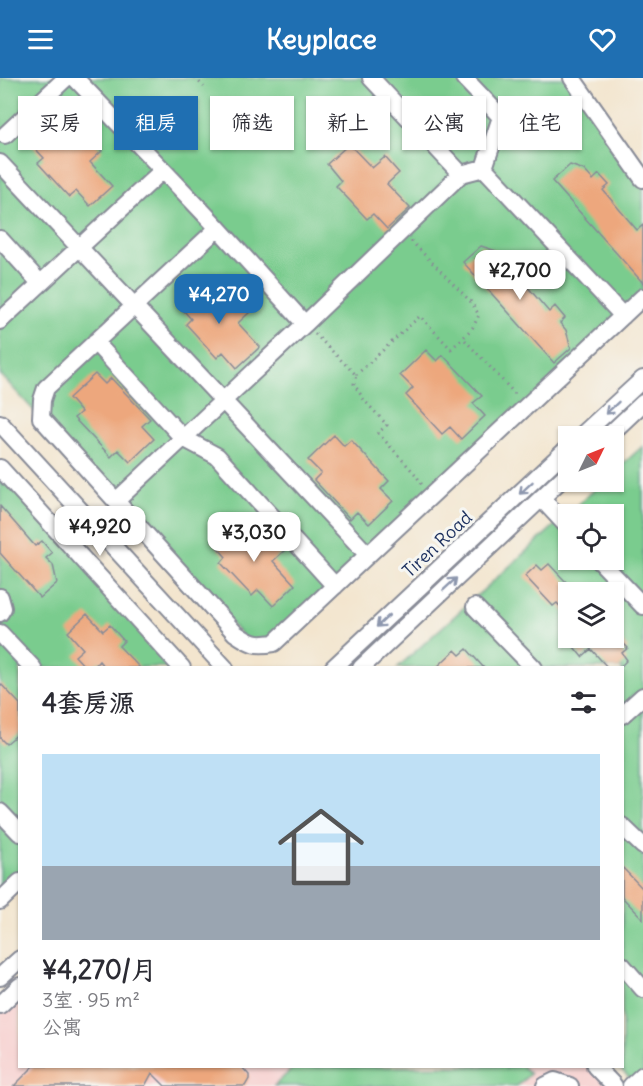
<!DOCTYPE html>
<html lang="zh">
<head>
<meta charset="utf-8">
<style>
  body { margin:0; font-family:Delius,"LXGW WenKai TC",sans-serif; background:#f7f7f7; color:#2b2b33; height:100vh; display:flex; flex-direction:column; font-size:22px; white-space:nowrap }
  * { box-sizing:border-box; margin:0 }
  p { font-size:20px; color:#7c7c81 }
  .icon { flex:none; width:33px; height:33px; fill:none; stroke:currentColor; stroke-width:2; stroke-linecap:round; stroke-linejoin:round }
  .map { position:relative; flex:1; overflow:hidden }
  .drawer { position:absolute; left:18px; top:588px; width:606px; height:402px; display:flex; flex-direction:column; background:#fff; border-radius:0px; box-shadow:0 2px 4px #0004 }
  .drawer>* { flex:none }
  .guide { position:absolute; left:18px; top:18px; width:608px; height:54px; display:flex; gap:12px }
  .needle { width:39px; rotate:47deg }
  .buttons { position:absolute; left:558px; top:348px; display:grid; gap:12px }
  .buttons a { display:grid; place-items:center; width:66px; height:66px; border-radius:0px; background:#fff; box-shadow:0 2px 4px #0004; font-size:30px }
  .price { position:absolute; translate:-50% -51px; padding:0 14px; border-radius:12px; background:#fff; color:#222; font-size:20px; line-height:39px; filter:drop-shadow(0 2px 3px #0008) }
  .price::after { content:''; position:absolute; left:50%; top:36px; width:18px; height:14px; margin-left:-9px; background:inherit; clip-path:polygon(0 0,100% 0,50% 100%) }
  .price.active { background:#1f6fb2; color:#fff }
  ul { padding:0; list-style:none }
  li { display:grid; align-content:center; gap:12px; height:318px; padding:0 24px }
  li+li { border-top:2px solid #e1e1e2 }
  li span { display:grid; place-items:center; height:186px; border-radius:0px; color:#555 }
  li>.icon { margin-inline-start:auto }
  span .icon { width:108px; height:108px; fill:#fffc; stroke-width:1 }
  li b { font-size:26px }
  h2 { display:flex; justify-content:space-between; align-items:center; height:72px; padding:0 24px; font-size:26px }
  .tag { padding:0 21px; border-radius:0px; background:#fff; box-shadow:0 2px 4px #0004; font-size:21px; line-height:54px }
  .tag.active { background:#1f6fb2; color:#fff }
  header { display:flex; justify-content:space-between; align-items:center; height:78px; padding:0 24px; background:#1f6fb2; color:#fff; font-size:27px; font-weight:800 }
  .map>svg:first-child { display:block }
  .built { fill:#f7d0cf }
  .green { fill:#7acc8e; stroke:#4a7e76; stroke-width:1.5; fill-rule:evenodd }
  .building { fill:#eda77d }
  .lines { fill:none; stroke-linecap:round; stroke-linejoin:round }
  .minor-casing { stroke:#878a96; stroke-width:20 }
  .path { stroke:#878a96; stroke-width:3; stroke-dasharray:1.5 4.5; stroke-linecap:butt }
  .minor { stroke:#fff; stroke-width:16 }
  .oneway { stroke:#8d97ae }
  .labels { text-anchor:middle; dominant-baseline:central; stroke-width:6; stroke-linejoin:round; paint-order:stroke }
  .street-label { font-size:18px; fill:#1b2f5e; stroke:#f6f6f2 }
</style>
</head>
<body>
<header><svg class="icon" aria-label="menu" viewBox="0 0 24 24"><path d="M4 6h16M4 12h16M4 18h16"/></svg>Keyplace<svg class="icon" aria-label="heart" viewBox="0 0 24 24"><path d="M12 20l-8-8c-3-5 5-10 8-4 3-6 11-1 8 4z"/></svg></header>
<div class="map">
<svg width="643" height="1008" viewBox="0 0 643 1008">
  <rect width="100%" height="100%" fill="#f6f6f2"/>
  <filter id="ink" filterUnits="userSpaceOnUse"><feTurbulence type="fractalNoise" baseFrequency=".0167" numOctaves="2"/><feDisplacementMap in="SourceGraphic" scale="12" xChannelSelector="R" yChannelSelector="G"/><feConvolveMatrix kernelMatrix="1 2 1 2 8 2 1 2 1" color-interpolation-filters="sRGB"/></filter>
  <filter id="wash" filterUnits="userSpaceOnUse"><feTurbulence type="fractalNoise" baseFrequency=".008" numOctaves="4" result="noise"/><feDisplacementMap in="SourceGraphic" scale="24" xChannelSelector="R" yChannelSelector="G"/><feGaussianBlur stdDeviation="1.35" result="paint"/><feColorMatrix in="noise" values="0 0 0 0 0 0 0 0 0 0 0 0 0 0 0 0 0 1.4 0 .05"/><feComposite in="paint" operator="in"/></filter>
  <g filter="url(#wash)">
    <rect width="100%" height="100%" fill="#f3e5ce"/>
    <!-- built -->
    <path class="built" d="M19,908L20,988H595L613,1008H0V927Z"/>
    <!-- green -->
    <path class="green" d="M0,0H572L643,101V219L274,565H249L0,296Z
      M643,368V1008H637L619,989L622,988V590H397L603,404H614V394ZM568,436H614V482H568ZM568,514H614V560H568Z
      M0,390L182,589L20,590L19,804L0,823Z
      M294,989L505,988L506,991L508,989L522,988L530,996L517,1008H274Z"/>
    <g id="blocks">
      <!-- building -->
      <path class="building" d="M52,43L75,68L87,56L102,73L90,84L112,108L90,128L76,113L69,119L38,85L44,80L29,64Z
        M349,66L372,90L385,79L399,95L387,106L410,130L387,151L373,136L367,141L336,108L341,103L327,86Z
        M570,87L584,92L593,102L599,96L609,107L603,112L613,124L637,152L643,147V205L552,103Z
        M481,168L496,173L504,183L511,177L520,188L514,193L549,234L555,228L565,240L560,245L566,252L571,270L554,285L463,184Z
        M200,204L222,229L235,218L250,234L238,245L260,269L237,290L223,274L217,280L186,246L191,241L177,225Z
        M426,272L437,283L443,277L482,318L473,325L485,338L461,361L450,349L442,356L406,317L413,310L400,297Z
        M95,296L105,306L111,300L150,341L142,348L154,361L130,384L118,372L111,379L74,340L81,334L69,320Z
        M334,357L344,368L351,362L389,403L381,411L393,423L369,446L357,434L350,441L314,402L321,395L308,382Z
        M0,428L35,468L42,463L52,475L46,480L53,487L57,505L40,520L0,475Z
        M235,442L257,467L270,456L285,472L273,483L295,507L273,528L258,512L252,518L221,485L226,479L212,463Z
        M549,486L568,506V537L557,525L553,528L525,498L537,487L542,492Z
        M87,536L103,553L110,547L124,563L119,568L140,590H105L99,583L93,590H86L75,578L83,571L68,554Z
        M579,560H618L628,570L622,575L627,582L619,590H608L591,571L582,579L574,569L582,562Z
        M467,571L484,590H436L455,572L460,577Z
        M0,605L20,626V654L6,666L0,660Z
        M622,789L643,811V841L622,819Z
        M34,988H241L249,997V1001L245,1008H165L152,995L145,1008H14Z"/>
    </g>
  </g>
  <g filter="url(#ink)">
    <use href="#blocks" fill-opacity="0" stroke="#878a96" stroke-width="1.5"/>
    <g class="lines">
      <!-- minor casing -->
      <g class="minor-casing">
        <path id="minor" d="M75,0L163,92
          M371,0L461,96L484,90L623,238
          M464,0L501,39L484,90
          M572,0L643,101
          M5,57L66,0
          M0,85L368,477
          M218,150L305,246L461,96
          M0,161L40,205
          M0,243L163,92L218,150L46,310L42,322L41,340L235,555C251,566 255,568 274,565L643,219
          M95,264L183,360L217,378L335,508
          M0,345L225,590
          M581,358L643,301
          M608,358L643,325
          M0,390L182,590
          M541,420L568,449
          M116,423L305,246
          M599,482L643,528
          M0,519L3,530L0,535
          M475,529L534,590
          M0,555L33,590
          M333,590L568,370
          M361,590L568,395
          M622,637L643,618
          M0,734L20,755
          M622,748L643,768
          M0,823L20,804
          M622,887L643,911
          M0,899L20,881
          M0,927L20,908
          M595,988L614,1008
          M545,1008L555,1003L570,1008
          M631,1008L643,997"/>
      </g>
      <!-- path -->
      <path class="path" d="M195,0L204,9
        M411,163L471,224L479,237L473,249L463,260L516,317
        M315,256L356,297L354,306L364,322L387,347L378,355L416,397L422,407
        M356,297L420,238L451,271L462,261"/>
      <!-- minor -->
      <use href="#minor" class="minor"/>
    </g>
    <!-- one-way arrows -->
    <defs><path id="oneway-shaft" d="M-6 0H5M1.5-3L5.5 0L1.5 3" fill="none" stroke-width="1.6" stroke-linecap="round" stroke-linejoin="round" transform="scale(1.5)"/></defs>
    <g class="oneway">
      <use href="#oneway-shaft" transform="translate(612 330) rotate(137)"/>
      <use href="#oneway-shaft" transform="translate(526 410) rotate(137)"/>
      <use href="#oneway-shaft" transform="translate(450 506) rotate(-43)"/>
      <use href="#oneway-shaft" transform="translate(383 543) rotate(137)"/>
    </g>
  </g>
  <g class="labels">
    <!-- street labels -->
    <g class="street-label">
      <text transform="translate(437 466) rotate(-43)">Tiren Road</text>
    </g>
  </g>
</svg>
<div class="buttons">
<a><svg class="needle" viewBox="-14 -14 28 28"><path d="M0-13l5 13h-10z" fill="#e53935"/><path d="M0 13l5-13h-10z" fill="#7c7c81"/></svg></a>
<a><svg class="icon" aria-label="locate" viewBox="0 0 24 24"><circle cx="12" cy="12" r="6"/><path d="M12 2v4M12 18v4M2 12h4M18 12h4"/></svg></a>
<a><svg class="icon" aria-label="layers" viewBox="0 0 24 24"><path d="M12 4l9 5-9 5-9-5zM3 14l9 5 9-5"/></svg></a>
</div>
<b class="price" style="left:520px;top:223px">¥2,700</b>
<b class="price active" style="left:219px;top:247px">¥4,270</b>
<b class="price" style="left:100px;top:479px">¥4,920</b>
<b class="price" style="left:254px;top:485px">¥3,030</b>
<div class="guide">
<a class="tag">买房</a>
<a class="tag active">租房</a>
<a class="tag">筛选</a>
<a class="tag">新上</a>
<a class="tag">公寓</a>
<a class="tag">住宅</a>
</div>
<section class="drawer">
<h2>4套房源<svg class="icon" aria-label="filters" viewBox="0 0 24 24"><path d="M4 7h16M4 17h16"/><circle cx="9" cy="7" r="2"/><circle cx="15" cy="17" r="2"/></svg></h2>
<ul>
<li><span style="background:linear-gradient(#bfe0f5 60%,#9aa5b1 0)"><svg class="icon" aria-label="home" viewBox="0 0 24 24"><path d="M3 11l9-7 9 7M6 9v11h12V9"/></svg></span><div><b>¥4,270/月</b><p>3室 · 95 m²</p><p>公寓</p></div></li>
</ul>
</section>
</div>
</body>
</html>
